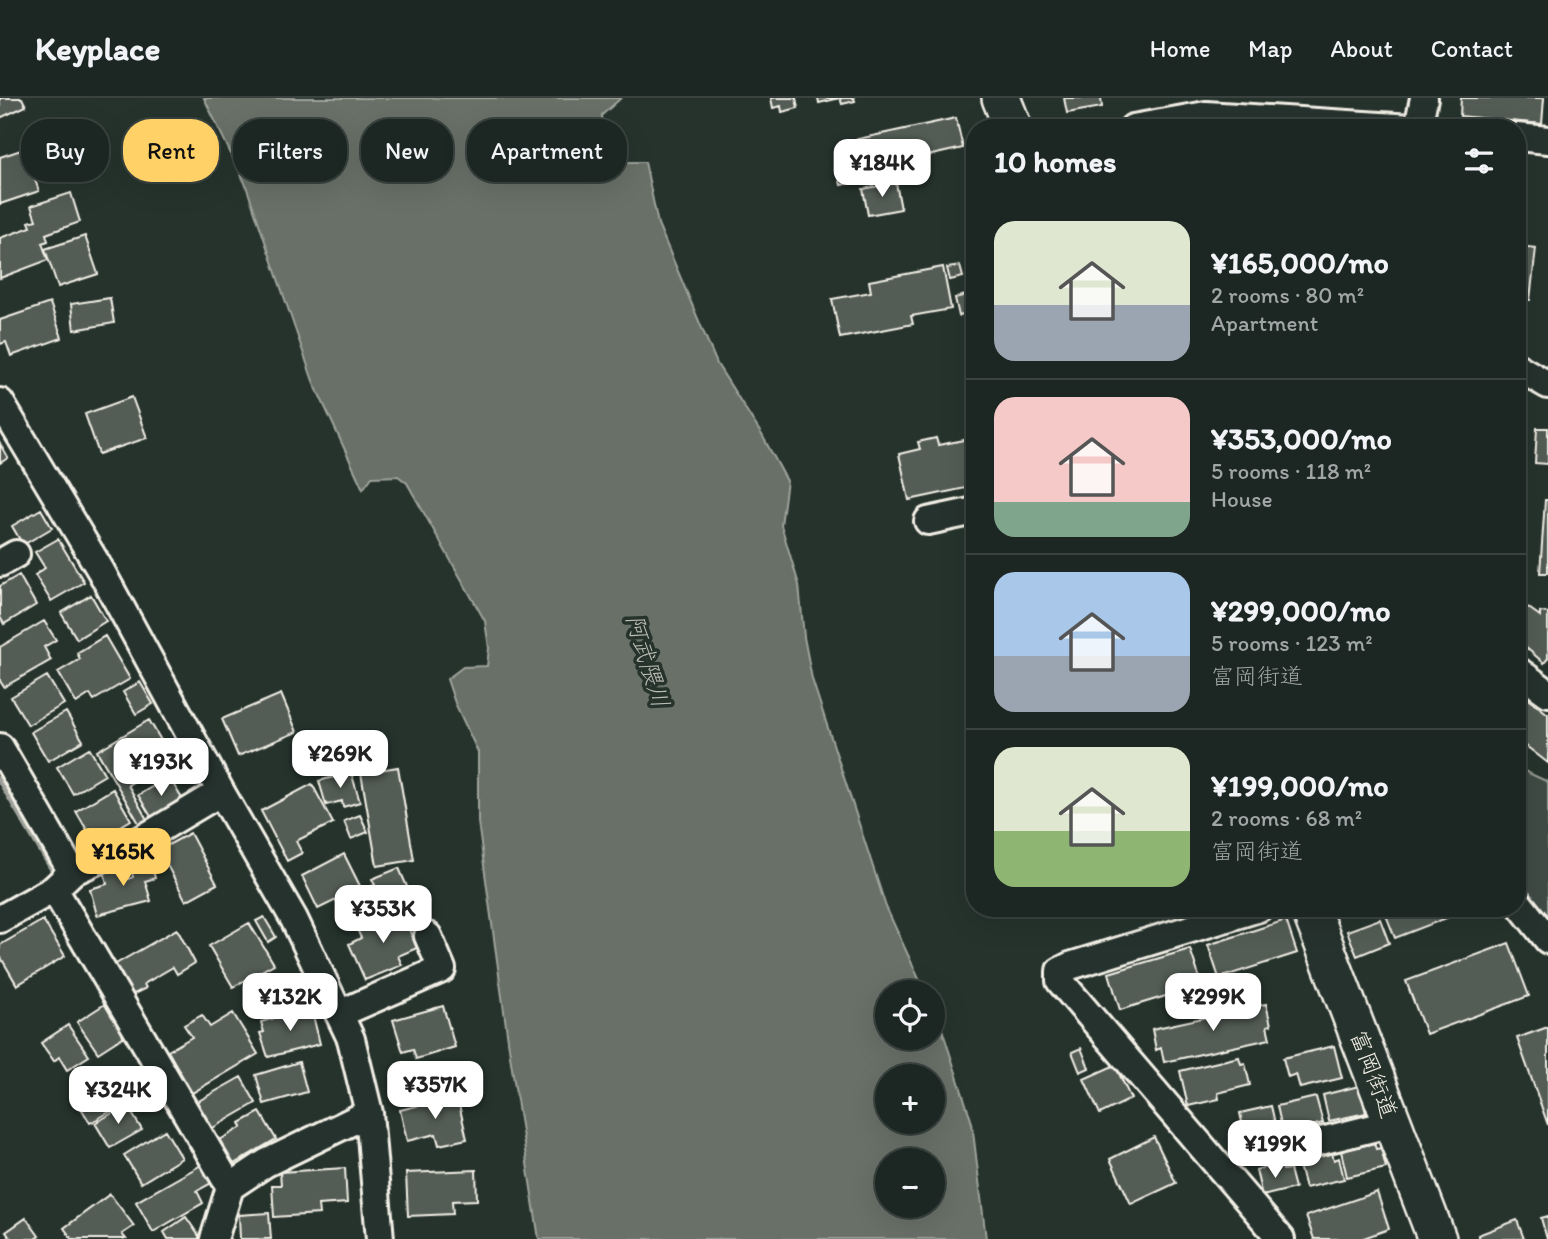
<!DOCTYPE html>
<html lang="en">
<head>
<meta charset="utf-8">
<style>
  body { margin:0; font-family:Itim,"Klee One",sans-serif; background:#29322f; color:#f1f3f6; height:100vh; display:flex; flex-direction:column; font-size:26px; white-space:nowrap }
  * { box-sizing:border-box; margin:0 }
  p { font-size:23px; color:#a0a5a5 }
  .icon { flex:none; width:38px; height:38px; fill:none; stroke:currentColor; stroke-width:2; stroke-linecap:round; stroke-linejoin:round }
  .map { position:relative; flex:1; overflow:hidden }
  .side { position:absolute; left:966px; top:21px; width:560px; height:798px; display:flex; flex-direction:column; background:#1c2622; border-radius:28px; box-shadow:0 7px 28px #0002,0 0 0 2px #3a4340 }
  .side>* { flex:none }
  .banner { position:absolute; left:21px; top:21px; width:665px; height:63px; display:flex; gap:14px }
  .fabs { position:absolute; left:875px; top:882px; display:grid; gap:14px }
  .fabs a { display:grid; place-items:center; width:70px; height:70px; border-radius:50%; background:#1c2622; box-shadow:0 7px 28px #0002,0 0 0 2px #3a4340; font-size:35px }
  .price { position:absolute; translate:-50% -60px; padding:0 16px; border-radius:14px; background:#fff; color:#222; font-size:23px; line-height:46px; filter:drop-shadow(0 2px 4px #0008) }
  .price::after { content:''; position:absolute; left:50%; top:42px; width:21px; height:16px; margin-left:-10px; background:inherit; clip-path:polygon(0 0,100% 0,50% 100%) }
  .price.selected { background:#ffd166; color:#111 }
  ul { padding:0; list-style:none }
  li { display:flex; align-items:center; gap:21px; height:175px; padding:0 28px }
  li+li { border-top:2px solid #3a4340 }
  li span { display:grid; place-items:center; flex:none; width:196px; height:140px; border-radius:21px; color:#555 }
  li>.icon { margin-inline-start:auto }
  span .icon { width:84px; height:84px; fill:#fffc; stroke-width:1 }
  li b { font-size:30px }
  h2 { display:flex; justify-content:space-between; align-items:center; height:84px; padding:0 28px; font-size:30px }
  .pill { padding:0 24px; border-radius:28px; background:#1c2622; box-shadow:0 7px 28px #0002,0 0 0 2px #3a4340; font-size:24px; line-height:63px }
  .pill.selected { background:#ffd166; color:#111 }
  header { display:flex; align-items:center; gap:42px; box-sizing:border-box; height:98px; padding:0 35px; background:#1c2622; border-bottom:2px solid #3a4340 }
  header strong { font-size:33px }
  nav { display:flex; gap:38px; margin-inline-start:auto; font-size:24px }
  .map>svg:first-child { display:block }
  .green { fill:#414b45; stroke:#9a9e96; stroke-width:2 }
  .water { fill:#676f68; stroke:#9fa39b; stroke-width:2; fill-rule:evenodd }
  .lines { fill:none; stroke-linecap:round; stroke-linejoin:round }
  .stream { stroke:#9fa39b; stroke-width:8 }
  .building { fill:#525c55; stroke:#f4f1e8; stroke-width:2 }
  .street-casing { stroke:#f4f1e8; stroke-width:32 }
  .secondary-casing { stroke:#f4f1e8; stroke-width:42 }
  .street { stroke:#26332d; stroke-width:26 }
  .secondary { stroke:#26332d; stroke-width:37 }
  .labels { text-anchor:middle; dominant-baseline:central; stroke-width:7; stroke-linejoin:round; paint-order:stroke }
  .street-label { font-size:23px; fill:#f4f1e8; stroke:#26332d }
  .water-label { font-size:24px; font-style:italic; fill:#bcbdb5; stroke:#26332d }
</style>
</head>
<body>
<header>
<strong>Keyplace</strong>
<nav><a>Home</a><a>Map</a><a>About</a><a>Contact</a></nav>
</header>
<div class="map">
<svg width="1548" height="1141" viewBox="0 0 1548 1141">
  <rect width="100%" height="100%" fill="#26332d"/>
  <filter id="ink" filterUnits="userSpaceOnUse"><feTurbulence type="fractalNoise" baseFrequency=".0143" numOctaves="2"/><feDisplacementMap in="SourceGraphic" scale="14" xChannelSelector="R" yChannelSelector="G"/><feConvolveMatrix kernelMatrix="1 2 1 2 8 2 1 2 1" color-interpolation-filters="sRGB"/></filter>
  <g filter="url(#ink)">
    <!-- green -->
    <path class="green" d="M1517,666L1522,672L1548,684V818L1517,778Z"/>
    <!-- water -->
    <path class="water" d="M204,0H621L602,17V42L622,64H645L658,126L717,266L762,337L787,383L781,427L799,487L804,539L812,581L886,809L925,894H887V940H933V911L942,931L972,1025L986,1141H539L511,964L478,724V654L455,605L447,581L463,569L487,568L489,550L485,523L407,385L398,378L372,379L363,391L313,283L245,85ZM887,978H933V1024H887ZM887,1062H933V1108H887Z"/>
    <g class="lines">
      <!-- stream -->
      <path class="stream" d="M0,681L55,774"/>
    </g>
    <!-- building -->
    <path class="building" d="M0,0H22L26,8L0,20Z
      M771,0H796L798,10L782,14L781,8L773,10Z
      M818,0H854L855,3L842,6L840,0L819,5Z
      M1064,0H1101L1102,9L1067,15Z
      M1461,0H1544L1542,26L1460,18Z
      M956,20L963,50L856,74L849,43Z
      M24,51L39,93L0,106V59Z
      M851,72L854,84L841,87L838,74Z
      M896,85L901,111L868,117L863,91Z
      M71,95L80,124L46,136L48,143L42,145L48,162L0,180V140L31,129L29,124L36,122L31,108Z
      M85,138L98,176L58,189L45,151Z
      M1517,148L1536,150L1530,202L1517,201Z
      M960,168L963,179L950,182L947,170Z
      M943,169L951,211L911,218L913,226L840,240L832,201L871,194L869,183Z
      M966,197L970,215L959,218L955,200Z
      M110,200L114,225L74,232L71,206Z
      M50,205L62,240L11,258L6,244L0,246V222Z
      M132,299L147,340L99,356L85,316Z
      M1537,330H1548V366L1535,365Z
      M936,340L938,347L975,340V388L909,402L899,356L920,351L918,344Z
      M0,346L8,360L0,365Z
      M1545,402H1548V475H1540Z
      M41,411L52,430L23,447L12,428Z
      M58,441L84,484L51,503L35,477L45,470L35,454Z
      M19,477L36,507L4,526L0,519V488Z
      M91,497L106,523L77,541L61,515Z
      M1526,508L1540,518V514L1548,515V560L1544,565L1517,542V519Z
      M44,523L56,542L44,549L51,562L4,589L0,583V549Z
      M105,538L130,581L94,602L90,596L76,605L58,574L80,561L77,555Z
      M47,578L64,606L28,627L11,599Z
      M140,584L153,606L136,616L123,594Z
      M281,596L297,634L238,658L222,621Z
      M1526,599L1548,616V665L1517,641L1521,633L1517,631V610Z
      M66,614L83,643L48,663L31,634Z
      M149,622L172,661L128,687L150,727L143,732L97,653Z
      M89,650L105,677L73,696L57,669Z
      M398,669L414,762L377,768L361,675Z
      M351,674L360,704L343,709L342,703L326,707L319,683Z
      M169,679L184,704L153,722L138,697Z
      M312,686L333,725L296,743L302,755L287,763L261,713Z
      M113,691L131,722L94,744L76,713Z
      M360,717L368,734L351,741L344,723Z
      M190,735L217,786L186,803L159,752Z
      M344,756L361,790L318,811L302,778Z
      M150,761L155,780L145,783L151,803L97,817L90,791L107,786L104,773L124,767L128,781L133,779L130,766Z
      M399,770L411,798L373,814L368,803L373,801L368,790L375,787L372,781Z
      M1404,810H1460L1462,814L1395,840L1386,817Z
      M401,812L417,850L398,858L402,867L365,882L349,846L361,840L357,831Z
      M264,819L276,839L268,844L256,823Z
      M1380,821L1389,845L1357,858L1347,833Z
      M43,822L65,858L17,887L0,858V847Z
      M1286,822L1297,855L1219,880L1208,847Z
      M249,825L274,866L233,889L209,848Z
      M177,831L195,865L177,876L173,869L144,886L146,890L132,897L114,867Z
      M1509,845L1529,898L1426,936L1406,883Z
      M1190,851L1202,887L1120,912L1109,875Z
      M108,904L129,935L98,955L77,924Z
      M1266,906L1271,927L1267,928L1270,941L1164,964L1161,950L1156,952L1152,931Z
      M443,908L455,949L416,961L413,951L403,954L393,922Z
      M311,909L320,946L268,959L260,935L264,934L261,924Z
      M233,915L258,956L192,995L168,953L192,939L184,927L202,917L210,929Z
      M68,927L89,958L67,972L59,959L54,963L41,945Z
      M1548,929V1027L1517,940Z
      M1334,948L1342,980L1300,990L1296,976L1288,979L1283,960Z
      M1081,950L1089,970L1080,974L1072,954Z
      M1239,959L1241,966L1245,965L1250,987L1218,995L1219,1001L1188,1008L1180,973Z
      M299,964L307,994L264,1006L256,977Z
      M1115,967L1131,1001L1100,1016L1084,981Z
      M148,968L164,996L135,1013L118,985Z
      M241,979L256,1005L211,1031L195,1005Z
      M97,985L113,1012L90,1025L74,998Z
      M1359,988L1366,1015L1329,1023L1323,997Z
      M457,998L467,1041L439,1047L436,1036L407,1043L400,1012Z
      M1316,999L1323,1025L1283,1035L1277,1008Z
      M127,1007L142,1032L110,1050L95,1025Z
      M1271,1008L1275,1025L1270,1027L1274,1045L1248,1052L1240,1015Z
      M260,1014L276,1041L232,1067L218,1043L242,1029L240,1025Z
      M165,1032L182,1060L141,1085L124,1057Z
      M1154,1039L1176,1085L1131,1106L1110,1061Z
      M1374,1045L1376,1051L1381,1050L1386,1070L1347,1079L1341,1053Z
      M1332,1055L1334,1062L1339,1060L1344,1081L1305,1090L1298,1064Z
      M1281,1065L1283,1072L1290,1071L1295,1090L1262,1098L1256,1072Z
      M203,1066L213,1084L197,1093L203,1105L153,1134L136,1104Z
      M345,1070L347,1105L318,1107L319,1116L274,1119L272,1087H281L280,1074Z
      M476,1072L477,1102L452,1103L453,1116L408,1118L406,1075Z
      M1377,1094L1389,1131L1361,1141H1314L1306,1118Z
      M110,1096L134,1128L122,1136L126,1141H72L64,1130Z
      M269,1115L271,1141H240L239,1117Z
      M1548,1118V1141H1547L1541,1120Z
      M186,1119L201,1141H168L164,1134Z
      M26,1120L39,1138L35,1141H11L6,1134Z
      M1517,1122L1524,1141H1480L1478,1137Z"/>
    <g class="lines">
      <!-- street casing -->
      <g class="street-casing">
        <path id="street" d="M1133,30L1206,17L1412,30
          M1418,30L1424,0
          M1517,39L1548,42
          M1517,269L1548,287
          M0,304L101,473L221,694L294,821L351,941L369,1015L380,1141
          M928,423L975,413
          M0,465L16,456
          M1517,572L1548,595
          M0,649L72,774
          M54,791L230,1089
          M1517,803L1548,842
          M1259,810L1070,868L1060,873V883L1281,1141
          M0,821L54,791L72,774L139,743L221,694
          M339,916L442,871L428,838
          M1285,1052L1393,1025
          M214,1141L230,1089L266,1065L369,1015"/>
      </g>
      <!-- secondary casing -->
      <g class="secondary-casing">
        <path id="secondary" d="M1001,0L1013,30
          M1310,810L1437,1141"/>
      </g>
      <!-- street -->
      <use href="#street" class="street"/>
      <!-- secondary -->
      <use href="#secondary" class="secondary"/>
    </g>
  </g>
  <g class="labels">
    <!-- street labels -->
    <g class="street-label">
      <text transform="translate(1374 976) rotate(69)">富岡街道</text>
    </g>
    <!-- water labels -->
    <g class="water-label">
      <text transform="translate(648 563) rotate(73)">阿武隈川</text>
    </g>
  </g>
</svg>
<div class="fabs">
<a><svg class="icon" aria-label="locate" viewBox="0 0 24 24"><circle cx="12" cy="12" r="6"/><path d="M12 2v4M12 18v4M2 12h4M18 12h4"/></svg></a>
<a>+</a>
<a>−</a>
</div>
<b class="price" style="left:882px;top:101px">¥184K</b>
<b class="price" style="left:340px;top:692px">¥269K</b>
<b class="price" style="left:161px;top:700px">¥193K</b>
<b class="price selected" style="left:123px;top:790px">¥165K</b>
<b class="price" style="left:383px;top:847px">¥353K</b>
<b class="price" style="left:290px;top:935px">¥132K</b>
<b class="price" style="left:1213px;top:935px">¥299K</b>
<b class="price" style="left:435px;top:1023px">¥357K</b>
<b class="price" style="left:118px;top:1028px">¥324K</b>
<b class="price" style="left:1275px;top:1082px">¥199K</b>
<div class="banner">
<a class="pill">Buy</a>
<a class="pill selected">Rent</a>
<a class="pill">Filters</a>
<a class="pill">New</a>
<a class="pill">Apartment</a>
</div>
<section class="side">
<h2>10 homes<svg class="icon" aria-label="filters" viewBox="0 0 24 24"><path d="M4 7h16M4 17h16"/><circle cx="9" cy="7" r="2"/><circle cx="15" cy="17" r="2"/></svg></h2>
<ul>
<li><span style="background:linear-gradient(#dfe7d0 60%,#9aa5b1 0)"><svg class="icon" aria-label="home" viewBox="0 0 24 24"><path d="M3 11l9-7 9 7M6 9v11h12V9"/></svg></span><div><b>¥165,000/mo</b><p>2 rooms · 80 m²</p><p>Apartment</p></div></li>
<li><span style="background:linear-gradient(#f6c9c9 75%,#7fa58c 0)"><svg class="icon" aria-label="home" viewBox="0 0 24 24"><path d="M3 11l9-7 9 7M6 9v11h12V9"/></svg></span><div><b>¥353,000/mo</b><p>5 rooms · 118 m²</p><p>House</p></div></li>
<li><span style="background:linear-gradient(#a9c7e8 60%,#9aa5b1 0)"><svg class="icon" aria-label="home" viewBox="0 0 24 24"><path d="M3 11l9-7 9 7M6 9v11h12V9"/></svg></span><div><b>¥299,000/mo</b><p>5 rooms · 123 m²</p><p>富岡街道</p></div></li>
<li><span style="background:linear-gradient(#dfe7d0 60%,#8fb573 0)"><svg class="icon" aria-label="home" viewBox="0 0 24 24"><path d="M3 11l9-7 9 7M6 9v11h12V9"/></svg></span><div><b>¥199,000/mo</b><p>2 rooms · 68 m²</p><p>富岡街道</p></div></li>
</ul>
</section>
</div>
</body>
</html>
